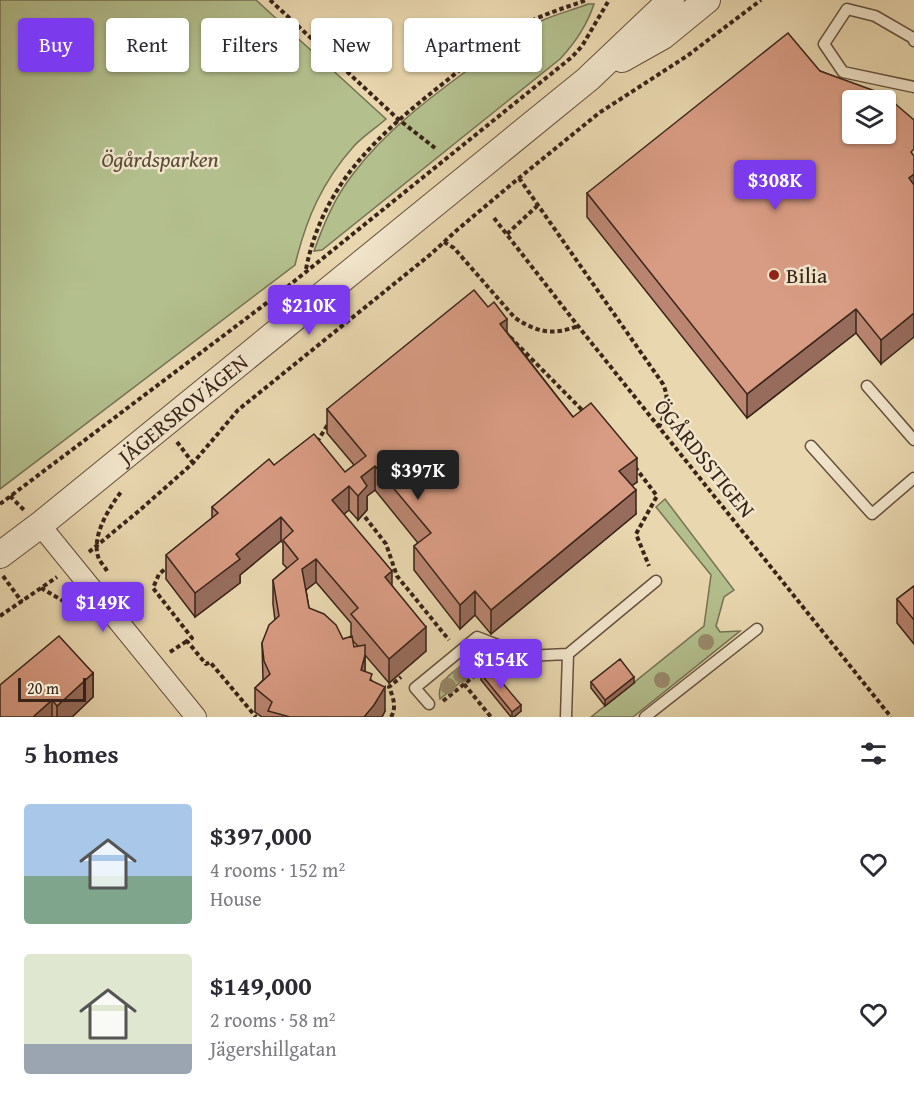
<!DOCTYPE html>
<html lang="en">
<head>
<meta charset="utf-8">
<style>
  body { margin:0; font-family:"Gentium Book Plus",serif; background:#f7f7f7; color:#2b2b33; height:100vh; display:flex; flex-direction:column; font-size:22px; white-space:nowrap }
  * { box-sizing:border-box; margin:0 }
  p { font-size:20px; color:#7c7c81 }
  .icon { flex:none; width:33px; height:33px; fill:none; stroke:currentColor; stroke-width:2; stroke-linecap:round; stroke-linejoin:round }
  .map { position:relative; height:717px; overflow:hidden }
  .sheet { display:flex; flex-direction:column; background:#fff; flex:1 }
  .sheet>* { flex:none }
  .guide { position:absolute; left:18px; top:18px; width:600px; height:54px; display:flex; gap:12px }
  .controls { position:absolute; left:842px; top:90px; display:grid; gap:12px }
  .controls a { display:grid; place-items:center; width:54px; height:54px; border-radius:6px; background:#fff; box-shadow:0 2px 4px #0004; font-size:30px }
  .scale { position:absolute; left:18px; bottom:15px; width:68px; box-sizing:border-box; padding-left:6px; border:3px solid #392419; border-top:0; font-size:16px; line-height:21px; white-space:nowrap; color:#392419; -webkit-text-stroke:4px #f1e5cb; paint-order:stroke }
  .price { position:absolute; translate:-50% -51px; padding:0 14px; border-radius:6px; background:#7c3aed; color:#fff; font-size:20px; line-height:39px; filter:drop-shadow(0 2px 3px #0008) }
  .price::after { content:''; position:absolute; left:50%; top:36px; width:18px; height:14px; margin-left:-9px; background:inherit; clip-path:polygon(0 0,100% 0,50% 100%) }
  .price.selected { background:#222; color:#fff }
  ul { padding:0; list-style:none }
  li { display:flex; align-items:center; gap:18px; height:150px; padding:0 24px }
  li span { display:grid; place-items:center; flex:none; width:168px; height:120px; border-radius:6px; color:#555 }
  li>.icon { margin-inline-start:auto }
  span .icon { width:72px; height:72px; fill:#fffc; stroke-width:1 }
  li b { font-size:26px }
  h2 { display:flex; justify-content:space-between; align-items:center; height:72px; padding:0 24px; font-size:26px }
  .tag { padding:0 21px; border-radius:6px; background:#fff; box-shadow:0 2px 4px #0004; font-size:21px; line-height:54px }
  .tag.selected { background:#7c3aed; color:#fff }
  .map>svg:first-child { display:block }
  .green { fill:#b3bf8d; stroke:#767253; stroke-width:1.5 }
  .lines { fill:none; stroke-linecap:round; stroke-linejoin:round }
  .service-casing { stroke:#65513e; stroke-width:13 }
  .minor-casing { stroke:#65513e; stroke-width:22 }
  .tertiary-casing { stroke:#65513e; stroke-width:28 }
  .path { stroke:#392419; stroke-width:4; stroke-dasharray:4.5 3; stroke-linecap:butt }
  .service { stroke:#f1e5cb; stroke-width:10 }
  .minor { stroke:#f1e5cb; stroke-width:20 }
  .tertiary { stroke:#f1e5cb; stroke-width:26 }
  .tree { fill:#998a6c }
  .wall { fill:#ba8571; stroke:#392419; stroke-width:1.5; fill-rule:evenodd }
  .shaded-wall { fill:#976c5c; stroke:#392419; stroke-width:1.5 }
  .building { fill:#d89b83; stroke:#392419; stroke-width:1.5; fill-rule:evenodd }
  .poi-dot { fill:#8f2418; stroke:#f1e5cb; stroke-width:2 }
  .labels { text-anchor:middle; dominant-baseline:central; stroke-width:5; stroke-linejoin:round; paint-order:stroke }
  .park-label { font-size:22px; font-style:italic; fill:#584b36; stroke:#f1e5cb }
  .poi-label { font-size:22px; fill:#392419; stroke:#f1e5cb; text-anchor:start }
  .street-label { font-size:22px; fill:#392419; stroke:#f1e5cb }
</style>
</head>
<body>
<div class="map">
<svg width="914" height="717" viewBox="0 0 914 717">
  <rect width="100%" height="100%" fill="#e9d7af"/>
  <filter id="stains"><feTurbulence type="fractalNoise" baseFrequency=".00333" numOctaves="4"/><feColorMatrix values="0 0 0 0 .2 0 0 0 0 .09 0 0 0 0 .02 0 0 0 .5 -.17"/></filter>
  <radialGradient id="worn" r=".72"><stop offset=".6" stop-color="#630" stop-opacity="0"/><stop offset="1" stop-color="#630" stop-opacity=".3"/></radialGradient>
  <!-- green -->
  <path class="green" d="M0,0H256L386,119C376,128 363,136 354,146C322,182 306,219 295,265L0,489Z
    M588,4H594C587,25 575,43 560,59L322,250L314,251C324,223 335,197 353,174C386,130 432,96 476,64C497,48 517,32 541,21C556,14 573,10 588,4Z
    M665,499L734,590L724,597L716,626L720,632L740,631L633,717H591L704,626L711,575L656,507Z
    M463,664L469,675L440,699C436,682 451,674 463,664Z"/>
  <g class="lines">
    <!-- service casing -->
    <g class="service-casing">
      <path id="service" d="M914,41L913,38L875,16L847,9L824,44L843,72L914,87
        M867,386L914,440
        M811,446L872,514L914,478
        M429,704L415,688L477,637L526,656L568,654
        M566,717L568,654L656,581
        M645,717L757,629"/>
    </g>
    <!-- minor casing -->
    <g class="minor-casing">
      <path id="minor" d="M40,525L196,717"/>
    </g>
    <!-- tertiary casing -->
    <g class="tertiary-casing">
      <g id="tertiary">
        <path d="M622,59L663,36L707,0"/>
        <path id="s1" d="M0,555L40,525L588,79L671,0"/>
      </g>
    </g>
    <!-- path -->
    <path class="path" d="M270,0L398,119L435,148
      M519,178L663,384C670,400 666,411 659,427
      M494,218L578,326L891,717
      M507,234L537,206
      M444,242L454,248L515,318C537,332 552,336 578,326
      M306,269C323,183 379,134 445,82C466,65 487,47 511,32C534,17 561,9 587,0
      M510,337L585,413
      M177,442L193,463
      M317,442L330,421
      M635,467L657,496L636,534L649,566
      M10,496L24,510
      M0,504L276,296L572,57L582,46L609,0
      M365,517L386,544L397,576L449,640
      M89,552L140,510L193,463L238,410L431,254L457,230L519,178L599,113L687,56L761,0
      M170,565L159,574L153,588L192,638L187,641L206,664L210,662L256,717
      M107,571C105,567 101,563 99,559C90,538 109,508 121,492
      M3,576L22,602
      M41,588L82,612
      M0,616L57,577
      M170,652L187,641
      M464,684L491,717
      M443,701L473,677L466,664
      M391,717C397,707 393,697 389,687L401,677"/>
    <!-- service -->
    <use href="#service" class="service"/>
    <!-- minor -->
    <use href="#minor" class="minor"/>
    <!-- tertiary -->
    <use href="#tertiary" class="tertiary"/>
  </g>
  <!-- trees -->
  <g class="tree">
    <circle cx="706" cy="642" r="8"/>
    <circle cx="480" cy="664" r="8"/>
    <circle cx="461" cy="675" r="8"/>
    <circle cx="662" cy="680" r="8"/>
    <circle cx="448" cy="686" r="8"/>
  </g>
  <!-- wall -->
  <path class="wall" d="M820,71L892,101L881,364L856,333L747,418L587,217V193Z
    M507,332L573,417L637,482L632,485L636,514L491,634L475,615L460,629L414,570V546L418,543L375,490L367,496V510L358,520L349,510L344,514L392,586L426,651L389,683L365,655V672L372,681L385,711L382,717H262L255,712V688L263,680L262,643L275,620L273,604V580L287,568L283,564V543L281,541L240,575V583L195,617L166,579V555L212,518V507L274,465L345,472L354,465L327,433V409ZM316,582L351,623V637L343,639L309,608L306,590ZM352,640L358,646L354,647Z
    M914,586V644L897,623V599Z
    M93,673V697L72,717H0Z
    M481,674L521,711L514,717H511L481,680Z
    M591,682L634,683L605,706L591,688Z"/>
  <!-- shaded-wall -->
  <path class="shaded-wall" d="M914,174V198L909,178Z
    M856,309V333L747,418V394Z
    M914,313V337L881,364V340Z
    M507,319V343L500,324Z
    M637,458V482L619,495V471Z
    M375,466V490L367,496V510L358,520V496L361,477Z
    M349,486V510L332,524V500Z
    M636,490V514L491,634V610Z
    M281,517V541L240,575V583L195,617V593L236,554Z
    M316,559V582L302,593V569Z
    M392,571V595L385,577Z
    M475,591V615L460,629V605Z
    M426,627V651L389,683V659Z
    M365,655V679L361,670Z
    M93,673V697L72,717H57V706Z
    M634,677V683L605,706V700Z
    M385,687V711L382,717H364Z
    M52,700V717H33Z
    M521,705V711L514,717H512V712Z"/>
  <!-- building -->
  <path class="building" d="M788,33L820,71L875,91L892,101L914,120V149L911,152L914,156V174L909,178L914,185V313L881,340L856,309L747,394L587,193ZM852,100H885V134H852Z
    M474,290L488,307L494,302L507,319L500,324L573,417L591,403L637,458L619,471L636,490L491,610L475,591L460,605L414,546L431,533L375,466L361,477L367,486L358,496L349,486L332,500L392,571L385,577L426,627L389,659L351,614L358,608L316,559L302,569L309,608L324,614L336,625L343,639L352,636L354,647L365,645V655L361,670L372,674L370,680L385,687L374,705L364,717H290L268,711L272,702L255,688L270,674L264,661L262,643L269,625L279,616L273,580L298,559L283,540L293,531L281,517L236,554L240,559L195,593L166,555L218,513L212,507L269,459L274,465L314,434L345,472L366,456L327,409Z
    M914,586V620L897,599Z
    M59,636L93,673L57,706L52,700L33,717H0V685Z
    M620,659L634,677L605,700L591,682Z
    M489,667L521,705L512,712L481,674Z"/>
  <!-- markers -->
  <circle class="poi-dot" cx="774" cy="275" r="6"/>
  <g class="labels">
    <!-- park labels -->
    <g class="park-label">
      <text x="160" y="159">Ögårdsparken</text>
    </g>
    <!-- poi labels -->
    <g class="poi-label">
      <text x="786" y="275">Bilia</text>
    </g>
    <!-- street labels -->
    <g class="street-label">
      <text stroke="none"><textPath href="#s1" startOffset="234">JÄGERSROVÄGEN</textPath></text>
      <text transform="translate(705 458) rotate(51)">ÖGÅRDSSTIGEN</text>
    </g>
  </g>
  <rect width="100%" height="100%" filter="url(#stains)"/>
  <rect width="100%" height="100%" fill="url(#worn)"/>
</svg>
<div class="controls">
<a><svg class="icon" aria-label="layers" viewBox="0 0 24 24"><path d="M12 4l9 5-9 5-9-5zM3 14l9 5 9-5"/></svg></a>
</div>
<div class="scale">20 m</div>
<b class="price" style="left:775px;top:211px">$308K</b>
<b class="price" style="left:309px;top:336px">$210K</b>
<b class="price selected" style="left:418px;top:501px">$397K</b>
<b class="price" style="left:103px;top:633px">$149K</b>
<b class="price" style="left:501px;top:690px">$154K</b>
<div class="guide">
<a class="tag selected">Buy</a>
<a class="tag">Rent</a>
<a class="tag">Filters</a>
<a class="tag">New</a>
<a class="tag">Apartment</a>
</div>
</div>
<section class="sheet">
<h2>5 homes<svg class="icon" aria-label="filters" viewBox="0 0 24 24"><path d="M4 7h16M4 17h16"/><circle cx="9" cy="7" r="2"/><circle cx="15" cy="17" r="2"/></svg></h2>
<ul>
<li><span style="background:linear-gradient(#a9c7e8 60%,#7fa58c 0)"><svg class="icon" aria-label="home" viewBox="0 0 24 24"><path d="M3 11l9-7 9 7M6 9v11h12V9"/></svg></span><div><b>$397,000</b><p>4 rooms · 152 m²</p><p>House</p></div><svg class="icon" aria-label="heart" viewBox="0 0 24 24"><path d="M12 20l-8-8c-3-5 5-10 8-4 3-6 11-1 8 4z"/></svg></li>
<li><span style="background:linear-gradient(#dfe7d0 75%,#9aa5b1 0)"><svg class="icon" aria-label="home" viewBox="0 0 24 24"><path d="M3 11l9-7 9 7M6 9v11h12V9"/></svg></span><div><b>$149,000</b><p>2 rooms · 58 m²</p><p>Jägershillgatan</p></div><svg class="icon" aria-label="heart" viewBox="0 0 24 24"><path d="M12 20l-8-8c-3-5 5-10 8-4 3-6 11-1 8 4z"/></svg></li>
</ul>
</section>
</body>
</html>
